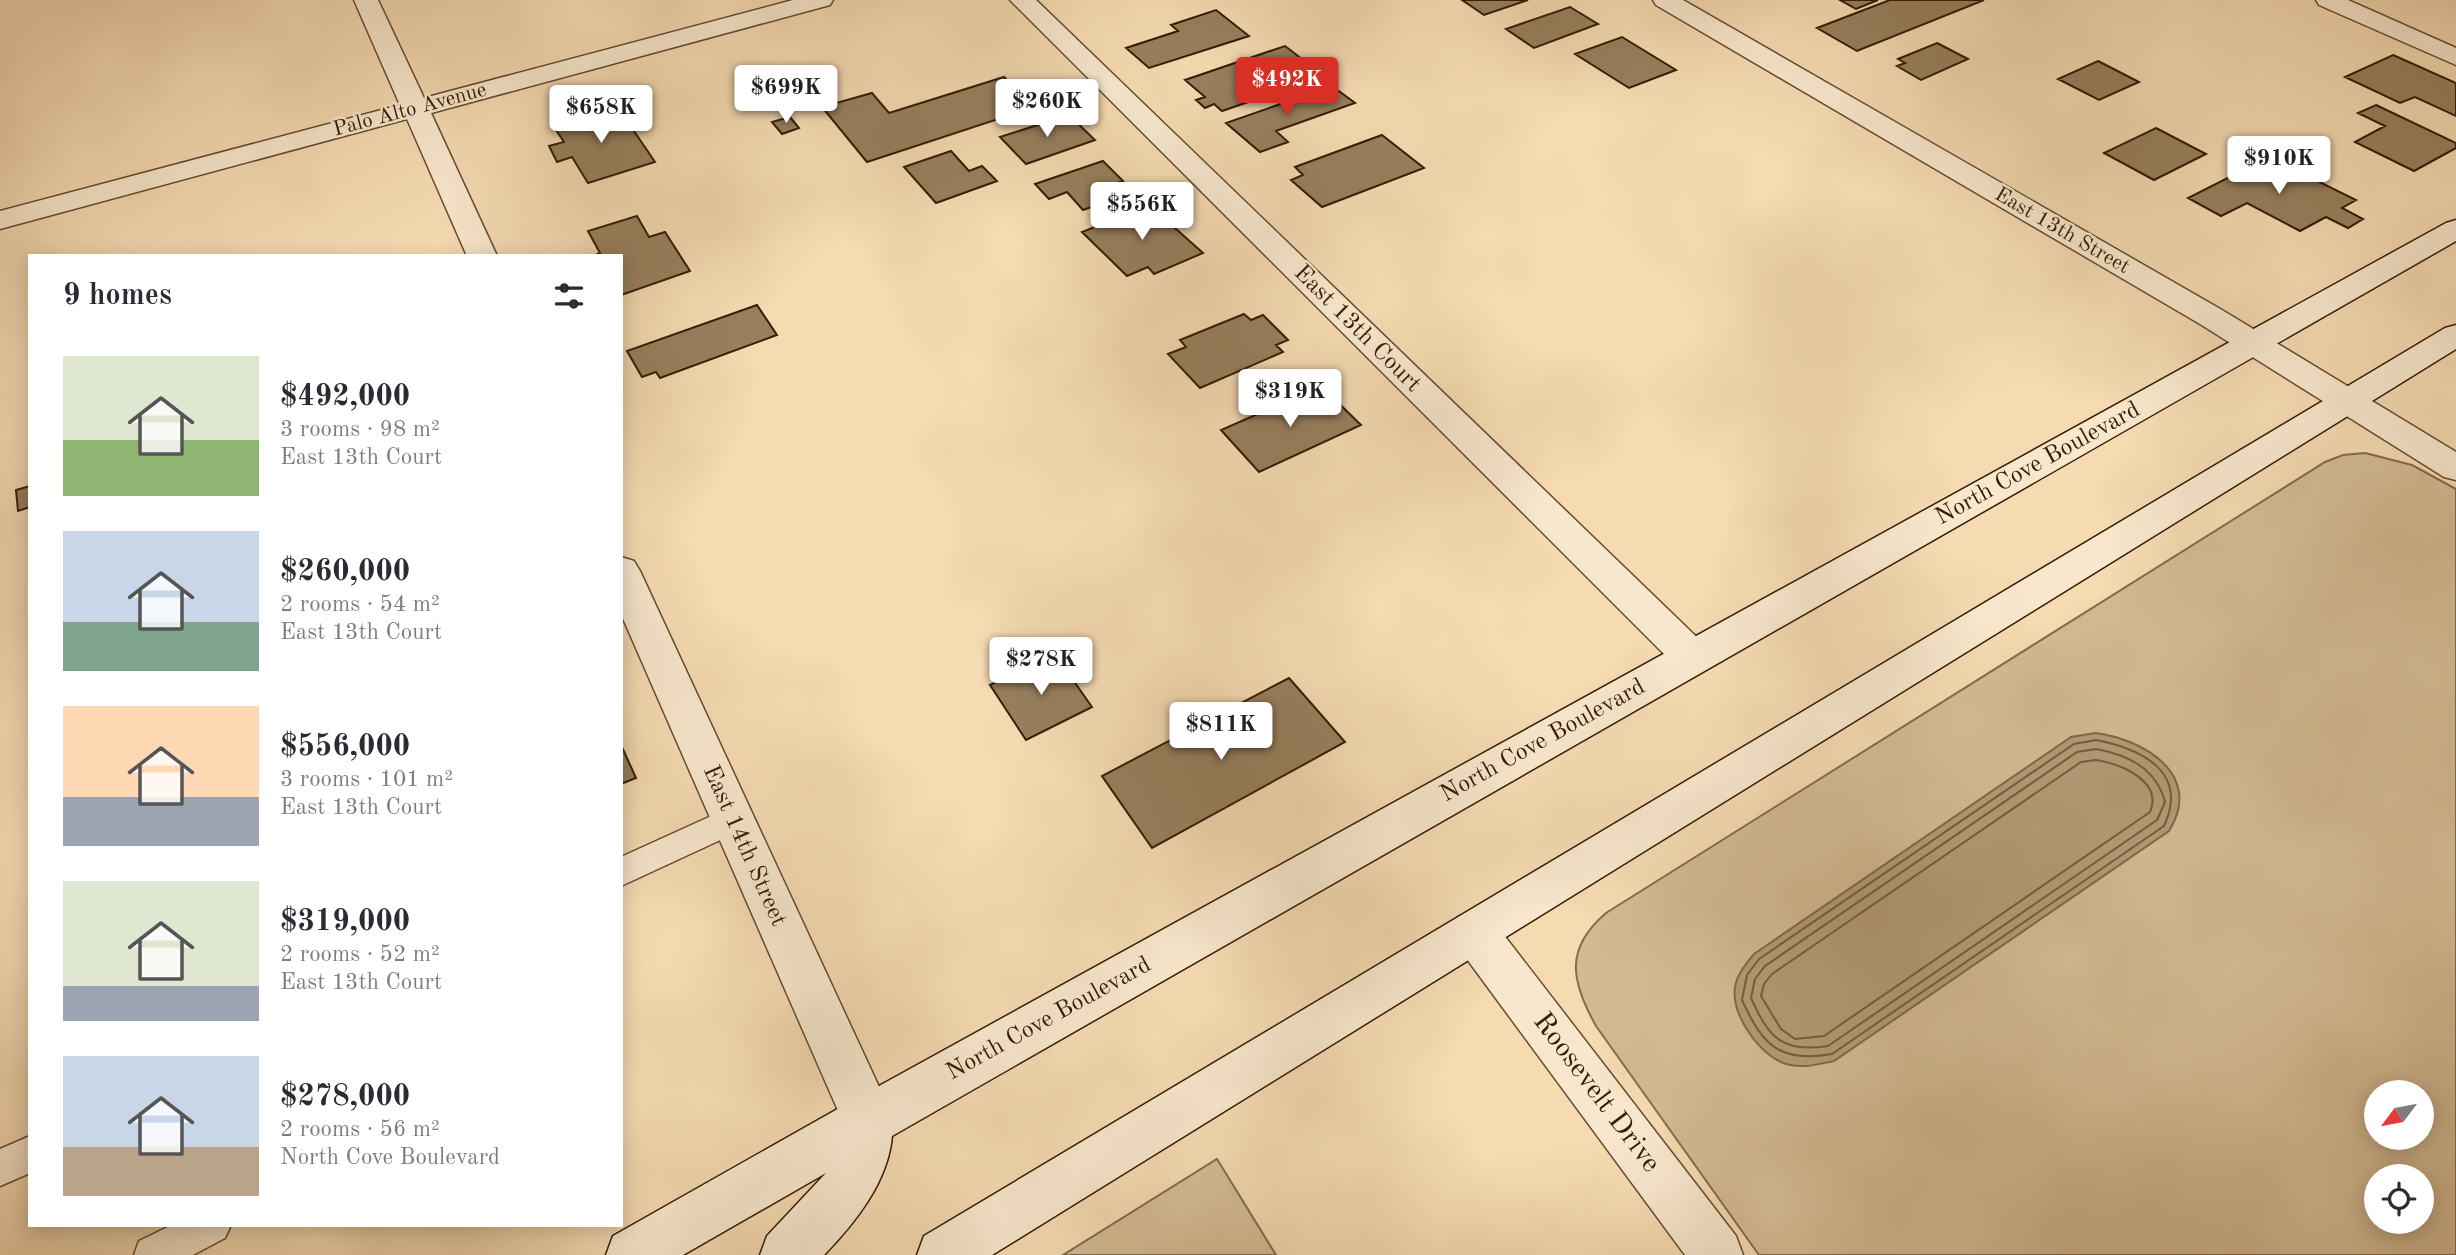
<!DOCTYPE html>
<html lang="en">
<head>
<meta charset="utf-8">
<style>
  body { margin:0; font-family:"Old Standard TT",serif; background:#f2f2f3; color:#2b2b33; height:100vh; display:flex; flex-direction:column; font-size:26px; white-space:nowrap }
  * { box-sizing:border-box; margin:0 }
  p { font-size:23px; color:#7c7c81 }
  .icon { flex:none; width:38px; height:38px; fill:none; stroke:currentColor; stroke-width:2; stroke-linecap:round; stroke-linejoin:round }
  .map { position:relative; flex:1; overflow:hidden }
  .details { position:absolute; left:28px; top:254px; width:595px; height:973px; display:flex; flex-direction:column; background:#fff; border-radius:0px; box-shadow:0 4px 18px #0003 }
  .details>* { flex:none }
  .needle { width:46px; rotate:238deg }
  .tools { position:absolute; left:2364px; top:1080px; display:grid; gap:14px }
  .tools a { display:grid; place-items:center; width:70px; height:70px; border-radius:50%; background:#fff; box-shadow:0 4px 18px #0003; font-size:35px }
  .price { position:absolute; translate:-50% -60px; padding:0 16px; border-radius:7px; background:#fff; color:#222; font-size:23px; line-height:46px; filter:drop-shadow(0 2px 4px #0008) }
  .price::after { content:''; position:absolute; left:50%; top:42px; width:21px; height:16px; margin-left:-10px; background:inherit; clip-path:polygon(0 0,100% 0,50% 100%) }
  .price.selected { background:#d93025; color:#fff }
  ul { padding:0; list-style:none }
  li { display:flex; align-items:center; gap:21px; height:175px; padding:0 35px }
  li span { display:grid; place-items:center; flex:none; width:196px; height:140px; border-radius:0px; color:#555 }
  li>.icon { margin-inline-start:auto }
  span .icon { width:84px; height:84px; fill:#fffc; stroke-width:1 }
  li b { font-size:30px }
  h2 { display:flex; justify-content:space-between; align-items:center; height:84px; padding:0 35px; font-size:30px }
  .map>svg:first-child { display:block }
  .green { fill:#d4ba94; stroke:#846c4c; stroke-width:2; fill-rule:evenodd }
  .water { fill:#b39a76; stroke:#806848; stroke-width:2 }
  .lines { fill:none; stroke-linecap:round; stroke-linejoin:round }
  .shore { stroke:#735c3c; stroke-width:2 }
  .building { fill:#987f5e; stroke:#331d03; stroke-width:2 }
  .service-casing { stroke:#644c2f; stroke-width:3 }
  .minor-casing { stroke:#644c2f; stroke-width:3 }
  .secondary-casing { stroke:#331d03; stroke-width:3 }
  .service { fill:#f8e7cd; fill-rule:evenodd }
  .minor { fill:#f8e7cd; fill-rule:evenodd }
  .secondary { fill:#f8e7cd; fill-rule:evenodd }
  .labels { text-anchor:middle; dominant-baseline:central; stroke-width:5; stroke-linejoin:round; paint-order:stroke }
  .far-street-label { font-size:21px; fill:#331d03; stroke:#f8e7cd }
  .street-label { font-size:24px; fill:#331d03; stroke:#f8e7cd }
  .near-street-label { font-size:28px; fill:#331d03; stroke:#f8e7cd }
</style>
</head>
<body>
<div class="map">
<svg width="2456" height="1255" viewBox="0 0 2456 1255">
  <rect width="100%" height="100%" fill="#f5dab2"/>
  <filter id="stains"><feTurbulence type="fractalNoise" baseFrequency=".00286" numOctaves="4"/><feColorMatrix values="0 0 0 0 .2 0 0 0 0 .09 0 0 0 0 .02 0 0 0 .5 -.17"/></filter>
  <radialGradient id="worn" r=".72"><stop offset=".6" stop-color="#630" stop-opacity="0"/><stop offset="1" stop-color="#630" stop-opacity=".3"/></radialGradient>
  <!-- green -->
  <path class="green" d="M2365,453L2412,465L2456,489V1255H1759L1596,1026C1571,981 1564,949 1606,913L2325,462L2343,455ZM2376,1092H2422V1138H2376ZM2376,1176H2422V1222H2376Z
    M1217,1159L1276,1255H1063Z"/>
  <!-- water -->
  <path class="water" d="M2095,733C2144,739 2204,775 2169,831L1834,1061C1818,1064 1802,1069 1786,1064C1760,1056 1731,1015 1735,987C1737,974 1746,964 1754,954L2071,737Z"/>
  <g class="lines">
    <!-- shore -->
    <path class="shore" d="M2096,740C2142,749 2189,772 2164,826L1832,1054C1780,1063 1763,1046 1742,1000L1747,975L1759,959L2074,744Z
      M2096,749C2128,755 2156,768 2165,802L2157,820L1828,1046C1782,1053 1769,1038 1751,998L1755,979L1765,966L2077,752Z
      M2096,760C2121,764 2163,781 2150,812L1824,1036L1795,1039L1781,1029L1761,996L1764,984L1772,974L2081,762Z"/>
  </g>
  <!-- building -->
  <path class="building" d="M1462,0H1528L1484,15Z
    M1840,0H1878L1856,9Z
    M1890,0H1984L1857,51L1817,28Z
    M1570,7L1598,24L1534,48L1506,29Z
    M1216,10L1249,36L1149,68L1126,48L1178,31L1171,25Z
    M1622,37L1676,70L1629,88L1575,54Z
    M1937,43L1968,59L1921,80L1897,66L1905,63L1898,59Z
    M1285,46L1324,76L1222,111L1214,104L1205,108L1196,100L1205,97L1185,80Z
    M2393,55L2456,83V116L2415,97L2400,103L2345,77Z
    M2098,61L2139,82L2099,100L2058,79Z
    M1004,77L1015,88L1030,83L1039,93L1024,97L1035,107L867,162L822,107L872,93L889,113Z
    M1332,86L1355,103L1276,131L1288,142L1260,152L1226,123Z
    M2376,105L2456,143V148L2414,171L2355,142L2385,126L2358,113Z
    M617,106L655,162L588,183L572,157L557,162L549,146L564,142L552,124Z
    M1069,115L1095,140L1026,164L1000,137Z
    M790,117L799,128L782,134L772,122Z
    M2156,128L2206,154L2154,180L2104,153Z
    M1382,135L1424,168L1322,207L1291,180L1303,175L1295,167Z
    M951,151L969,171L982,166L997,181L936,203L904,167Z
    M2269,157L2356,200L2342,208L2363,219L2348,228L2326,217L2300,231L2247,203L2221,216L2188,198Z
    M1103,161L1123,181L1111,185L1122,196L1083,210L1067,192L1049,199L1035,184Z
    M1149,205L1203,253L1154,274L1148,267L1127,276L1082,232Z
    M637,216L649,237L665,232L690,271L621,295V256H593L600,253L588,231Z
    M757,305L777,335L660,378L656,372L642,377L627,351Z
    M1244,314L1251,320L1263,315L1288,340L1276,345L1283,352L1200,388L1168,354L1186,347L1180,340Z
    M1321,386L1361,425L1259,472L1221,430Z
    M30,486V507L18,511L16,490Z
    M1055,654L1092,707L1026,740L990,685Z
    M1289,678L1345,742L1152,848L1102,776Z
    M621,745L636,778L621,784Z"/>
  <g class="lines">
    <!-- service casing -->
    <g class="service-casing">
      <path id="service" d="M731,807L742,810L747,820L742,830L621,886V857Z
        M30,1136V1173L0,1186V1149Z
        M172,1225H231L225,1238L193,1255H134L139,1241Z"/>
    </g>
    <!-- minor casing -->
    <g class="minor-casing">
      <path id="minor" d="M354,0H378L424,98L793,0H833L830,5L431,113L497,256H467L407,119L0,229V211L400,105Z
        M1010,0H1036L1706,646L1712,657L1706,668L1692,672L1678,668Z
        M1653,0H1683L2222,310L2456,452V480L2444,477L2200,324L1656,5Z
        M2316,0H2348L2456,48V65L2319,5Z
        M621,557L634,561L640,571L886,1102L893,1120L886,1138L868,1145L850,1138L621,614Z
        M1474,911L1490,917L1736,1236L1743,1255H1685L1458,947L1451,932L1458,917Z"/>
    </g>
    <!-- secondary casing -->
    <g class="secondary-casing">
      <path id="secondary" d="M2456,220V241L892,1136C888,1182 855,1223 824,1255H760L767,1236L826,1173L683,1255H606L613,1236L850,1102L2446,223Z
        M2456,325V349L992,1255H917L924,1236L2445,328Z"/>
    </g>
    <!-- service -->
    <use href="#service" class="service"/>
    <!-- minor -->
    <use href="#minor" class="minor"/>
    <!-- secondary -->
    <use href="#secondary" class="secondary"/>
  </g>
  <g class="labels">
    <!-- far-street labels -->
    <g class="far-street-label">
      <text transform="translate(410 110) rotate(-15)">Palo Alto Avenue</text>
      <text transform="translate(2062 231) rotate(30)">East 13th Street</text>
    </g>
    <!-- street labels -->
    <g class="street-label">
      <text transform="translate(1357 329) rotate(45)">East 13th Court</text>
      <text transform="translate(2038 464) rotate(-29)">North Cove Boulevard</text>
      <text transform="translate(1543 741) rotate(-29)">North Cove Boulevard</text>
      <text transform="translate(744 846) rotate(66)">East 14th Street</text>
      <text transform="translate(1049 1019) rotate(-29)">North Cove Boulevard</text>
    </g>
    <!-- near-street labels -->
    <g class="near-street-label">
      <text transform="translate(1596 1093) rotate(53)">Roosevelt Drive</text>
    </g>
  </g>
  <rect width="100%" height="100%" filter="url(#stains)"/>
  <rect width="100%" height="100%" fill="url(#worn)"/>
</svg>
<div class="tools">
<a><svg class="needle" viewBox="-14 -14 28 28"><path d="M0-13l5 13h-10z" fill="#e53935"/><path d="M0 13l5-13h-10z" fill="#7c7c81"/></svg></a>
<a><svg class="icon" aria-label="locate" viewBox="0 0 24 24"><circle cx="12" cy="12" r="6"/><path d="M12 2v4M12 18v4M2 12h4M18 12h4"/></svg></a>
</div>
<b class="price selected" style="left:1287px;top:117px">$492K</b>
<b class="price" style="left:786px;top:125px">$699K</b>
<b class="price" style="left:1047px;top:139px">$260K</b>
<b class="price" style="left:601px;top:145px">$658K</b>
<b class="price" style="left:2279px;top:196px">$910K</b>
<b class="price" style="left:1142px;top:242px">$556K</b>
<b class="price" style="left:1290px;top:429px">$319K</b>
<b class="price" style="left:1041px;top:697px">$278K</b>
<b class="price" style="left:1221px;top:762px">$811K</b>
<section class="details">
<h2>9 homes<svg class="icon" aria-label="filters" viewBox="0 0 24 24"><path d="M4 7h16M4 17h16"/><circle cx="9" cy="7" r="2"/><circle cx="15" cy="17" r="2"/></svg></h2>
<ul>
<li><span style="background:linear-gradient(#dfe7d0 60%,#8fb573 0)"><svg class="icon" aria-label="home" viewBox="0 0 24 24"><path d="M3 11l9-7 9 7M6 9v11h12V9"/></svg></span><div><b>$492,000</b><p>3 rooms · 98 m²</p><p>East 13th Court</p></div></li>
<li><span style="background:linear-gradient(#c9d6e8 65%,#7fa58c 0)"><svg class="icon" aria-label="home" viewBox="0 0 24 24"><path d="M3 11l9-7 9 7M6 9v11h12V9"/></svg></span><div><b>$260,000</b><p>2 rooms · 54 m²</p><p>East 13th Court</p></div></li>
<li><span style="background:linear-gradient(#ffd9b3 65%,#9aa5b1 0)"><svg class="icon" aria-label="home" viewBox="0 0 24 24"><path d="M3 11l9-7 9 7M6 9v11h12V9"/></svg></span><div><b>$556,000</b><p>3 rooms · 101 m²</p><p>East 13th Court</p></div></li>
<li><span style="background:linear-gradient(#dfe7d0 75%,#9aa5b1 0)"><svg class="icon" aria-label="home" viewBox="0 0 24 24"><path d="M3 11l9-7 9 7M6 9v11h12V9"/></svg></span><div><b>$319,000</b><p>2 rooms · 52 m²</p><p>East 13th Court</p></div></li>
<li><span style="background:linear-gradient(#c9d6e8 65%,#b9a48a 0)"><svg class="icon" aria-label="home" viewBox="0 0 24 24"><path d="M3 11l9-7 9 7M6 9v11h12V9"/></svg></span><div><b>$278,000</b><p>2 rooms · 56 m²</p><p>North Cove Boulevard</p></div></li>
</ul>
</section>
</div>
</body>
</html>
